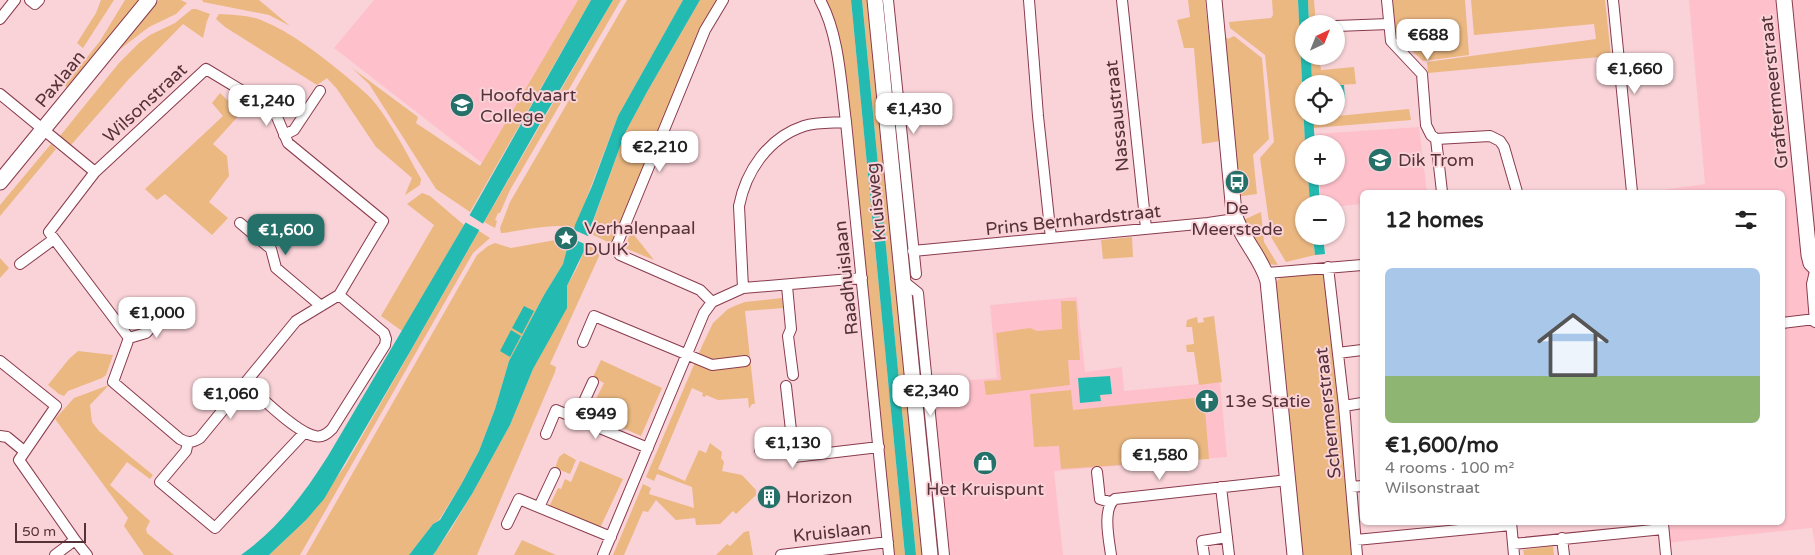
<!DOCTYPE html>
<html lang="en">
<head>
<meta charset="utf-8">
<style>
  body { margin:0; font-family:"Varela Round",sans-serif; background:#f2f2f2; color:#222; height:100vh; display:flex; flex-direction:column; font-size:19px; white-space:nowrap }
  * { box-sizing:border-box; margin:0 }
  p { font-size:16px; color:#767676 }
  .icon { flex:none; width:28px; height:28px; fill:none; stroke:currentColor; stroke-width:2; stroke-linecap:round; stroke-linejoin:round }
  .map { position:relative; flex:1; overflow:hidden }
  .side { position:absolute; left:1360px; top:190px; width:425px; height:335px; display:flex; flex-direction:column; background:#fff; border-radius:8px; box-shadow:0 1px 4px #0004 }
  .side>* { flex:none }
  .needle { width:32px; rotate:43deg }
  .buttons { position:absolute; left:1295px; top:15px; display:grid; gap:10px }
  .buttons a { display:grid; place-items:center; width:50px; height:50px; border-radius:50%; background:#fff; box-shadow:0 1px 4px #0004; font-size:25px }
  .scale { position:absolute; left:15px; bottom:12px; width:71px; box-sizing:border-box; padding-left:5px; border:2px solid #553138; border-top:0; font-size:14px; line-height:18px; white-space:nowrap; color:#553138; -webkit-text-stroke:4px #f9d3d8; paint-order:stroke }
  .price { position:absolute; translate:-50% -42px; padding:0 11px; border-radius:10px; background:#fff; color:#222; font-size:16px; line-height:32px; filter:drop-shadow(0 1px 2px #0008) }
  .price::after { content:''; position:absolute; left:50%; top:30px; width:15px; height:11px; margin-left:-8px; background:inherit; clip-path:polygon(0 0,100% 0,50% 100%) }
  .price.active { background:#26706a; color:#fff }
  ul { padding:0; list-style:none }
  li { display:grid; align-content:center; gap:10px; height:265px; padding:0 25px }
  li+li { border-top:1px solid #e0e0e0 }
  li span { display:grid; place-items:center; height:155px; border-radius:8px; color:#555 }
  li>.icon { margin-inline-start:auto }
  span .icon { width:90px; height:90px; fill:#fffc; stroke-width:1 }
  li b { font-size:21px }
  h2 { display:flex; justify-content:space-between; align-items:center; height:60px; padding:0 25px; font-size:21px }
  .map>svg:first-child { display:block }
  .built { fill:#fec1cb }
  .green { fill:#ebb882 }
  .water { fill:#23bbb1 }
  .pier { fill:#f9d3d8 }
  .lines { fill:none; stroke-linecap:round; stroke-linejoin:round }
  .street-casing { stroke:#893b4d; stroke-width:12 }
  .secondary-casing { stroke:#893b4d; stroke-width:17 }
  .street { stroke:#fff; stroke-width:10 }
  .secondary { stroke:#fff; stroke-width:15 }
  .labels { text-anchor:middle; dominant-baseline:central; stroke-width:4; stroke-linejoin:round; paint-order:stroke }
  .street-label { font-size:18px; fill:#553138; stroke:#f9d3d8 }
  .poi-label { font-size:18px; fill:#553138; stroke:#f9d3d8; text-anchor:start }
</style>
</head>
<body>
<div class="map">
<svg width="1815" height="555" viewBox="0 0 1815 555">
  <rect width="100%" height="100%" fill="#f9d3d8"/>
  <!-- built -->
  <path class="built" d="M374,0H578L482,163L334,48Z
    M1689,0H1815V546L1812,528L1665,543L1662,523L1782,522V192H1650L1705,184Z
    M1419,127L1427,192H1362V209H1360L1359,204L1336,207V204H1321L1319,176H1336V144H1317L1316,134Z
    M1077,297L1085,372L1122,367L1124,391L1220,382L1227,457L1054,471L1063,555H938L920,384L997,378L990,305Z"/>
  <!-- green -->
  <path class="green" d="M101,0H114L83,48L77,43L96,13Z
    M125,0H140L67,88L65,85L100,41Z
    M159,0H181L187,3L176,14L149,27L119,50Z
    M202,0H259L290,26L269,15L203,2Z
    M578,0H591L470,212L436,189L369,84L352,68L418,117L416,123L480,166Z
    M613,0H621L510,190L500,213H498L495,220L497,221L495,228L484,222Z
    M627,0H683L618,116L575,228C555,222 522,231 501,233L500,228L510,202Z
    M700,0H717L700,29L612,244L589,233L625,133L647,92Z
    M825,0H851L905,555H894L857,182L847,98Z
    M862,0H870L926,555H916Z
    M1188,0H1205L1220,141L1202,144L1194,48H1184L1177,20L1190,17Z
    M1272,0H1298L1305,144H1304V176H1308L1310,204H1304V236H1313L1315,255L1286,262L1271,237L1260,158L1274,142L1265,55L1230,28L1229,22L1271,18L1273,15Z
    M1308,0H1314L1316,24H1309Z
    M1393,0H1465L1469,55L1423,61L1396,36Z
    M1471,0H1605L1611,56L1428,73L1427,62L1596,39L1594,24L1474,35Z
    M192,9H196L210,14L207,21L203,38L183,24L128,80L71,145L60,136L119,63L139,43L150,35L175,23Z
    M219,14C232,15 248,15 261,20C293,33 320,55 347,77C356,85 367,93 375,103C393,126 407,154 421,179L420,185L405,195L412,178L376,147L337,89L327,78L317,85L225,27L216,19Z
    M1223,34L1228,39L1234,36L1262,58L1269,139L1253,155L1257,194L1235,197Z
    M1311,56H1319L1321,70L1354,67L1356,84L1336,85V84H1312Z
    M220,93L241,113L213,144L227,156L229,176L209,202L228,218L212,235L165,194L157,200L145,189L223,116L212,103Z
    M1409,109L1411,120L1313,128V116L1327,117Z
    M51,144L56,149L0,216V205Z
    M422,193L430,196L464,225L402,331L381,316L434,225L407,204Z
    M1261,212L1264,242L1278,265L1267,264L1241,221Z
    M479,231L490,238L473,253L300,555H269L306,520L345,466Z
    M631,231L654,260L625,248Z
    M1132,237L1133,257L1103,259L1101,240Z
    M561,239L569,241L563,264L544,295L509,361L495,409L479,451L462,483L439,520L433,524L409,555H306L477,255L488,246L495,243L511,248Z
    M587,243L600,254L550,364L556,367L555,372L477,555H433L451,529L472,494L510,425L533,369L566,308L567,286L578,266Z
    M0,258L9,268L0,278Z
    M1326,272L1353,555H1301L1276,282L1283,275Z
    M782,298L783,308L745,311L755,404H752L749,409L748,398L718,400L706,395L705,397L702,396L703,393L692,388L658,469L685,481L699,450L706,453L710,443L722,452L721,458L724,462L722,471L742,475L756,490V495L736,514L733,511L720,524L696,525L695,518L676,520L656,500L648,512L643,511L624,555H613L643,484L651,488L649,494L694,508L692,487L657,474L654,481L646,477L702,346L713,323L728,309L737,305L745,302Z
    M1061,301H1076L1080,360H1068L1070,385L986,395L984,381L1001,380L996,333L1030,328L1037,331L1062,329Z
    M1214,316L1222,382L1199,385L1194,352H1187L1186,345L1194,344L1192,327H1186L1187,320L1197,317L1198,323L1204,322L1203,318Z
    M78,351L113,355L106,375L102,378L68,391L64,396L59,394L48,385L69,359Z
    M601,360L662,388L641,436L589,413L604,383L593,377Z
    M109,385L90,405L92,422L99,431L153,475L150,479L127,462L110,485L150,521L146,529L147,533L174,555H144L124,526L128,518L55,419L74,398Z
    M1071,390L1073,410L1204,397L1209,459L1061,469L1059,446L1034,447L1030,394Z
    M564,453L576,460L570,474L555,468L559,457Z
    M580,461L623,479L600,528L549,507L558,488L561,489L565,479L571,482Z
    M749,531L753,555H716L727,544L730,546L744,532Z
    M522,540L556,555H514Z
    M1553,546L1554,555H1524L1523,550Z"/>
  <!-- water -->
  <path class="water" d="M591,0H613L541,122L411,350L324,499L306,520L269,555H241C279,528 303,495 328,456L464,225Z
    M683,0H700L647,92L625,133L590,229L585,249L567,286V308L533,369L510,425L472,494L436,551L433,555H409L433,524L440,520L462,483L479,451L495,409L509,361L544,295L563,264L569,241L572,238L575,225L592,186L618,116Z
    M851,0H862L866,41L916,555H905Z
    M1298,0H1308L1309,24H1304V56H1311L1312,84H1304V116H1313L1315,144H1305Z
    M1336,85H1344L1345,100L1336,101Z
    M1308,176H1318L1320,204H1310Z
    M1313,236H1323L1325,254L1315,255Z
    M524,306L534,311L522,334L512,328Z
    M511,330L521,336L510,357L500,351Z
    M1110,376L1112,394L1100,395L1101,401L1080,403L1078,378Z"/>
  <!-- pier -->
  <path class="pier" d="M466,213L485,225L481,231L463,221Z
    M572,229L590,237L587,245L569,237Z"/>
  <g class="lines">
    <!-- street casing -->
    <g class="street-casing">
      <path id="street" d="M30,0L35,4L39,0
        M820,0C839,34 841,84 846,122L889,555
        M888,0L916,274
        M1029,0L1038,116L1051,238
        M1122,0L1146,228
        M1387,0L1391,41L1422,74L1426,125L1431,135L1436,139
        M1613,0L1632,192
        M0,19L15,0
        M1336,26L1389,24
        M206,69L274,110L288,143L383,221L339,295L296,321L200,438C192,443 188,443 180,439L113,382L129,338L49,232L95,172Z
        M0,94L95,172
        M284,135L294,130L320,91
        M1442,192L1436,139L1490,136L1500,141L1504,147L1517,192
        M240,223L271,249L276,268L321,306
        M913,251L1208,223L1235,219
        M20,264L54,239
        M1328,267L1344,406L1357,555
        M1815,271L1812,284L1815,322
        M1266,273L1362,265
        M903,281L918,293L944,555
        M787,286L791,329L788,336L793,375
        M743,288L739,206C746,171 768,138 804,126C817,122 832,123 846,122
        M712,302L700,290L620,255L615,249L705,30L723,0
        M1782,323L1815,319
        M129,338L146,333L166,310
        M583,342L594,316L712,365L745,361
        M1338,353L1362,350
        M0,361L56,406L19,460L75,540L55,555
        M246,384C261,397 297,433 315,436C322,438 327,434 332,429L385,345L386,339L384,333L339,295
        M786,386L794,457L879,447
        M1344,406L1362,403
        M576,419L593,382
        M546,434L556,410L648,448
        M0,436L7,437L24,451
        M188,442L186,451L160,482L215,528L304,433
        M760,450L793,445
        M1097,472L1100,499L1110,502
        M1221,487L1229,555
        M1351,487L1362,486
        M539,507L555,473
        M1511,522L1514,555
        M507,524L519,499L611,537
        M1663,524L1666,555
        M1562,538L1564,555
        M75,540L87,555
        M1356,540L1511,525
        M1513,544L1663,529
        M603,555L704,313L712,302L743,288L862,278
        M781,555L888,542
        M1111,555C1109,540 1102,508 1115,499L1288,480
        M1204,555L1202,541L1227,537"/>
    </g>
    <!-- secondary casing -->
    <g class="secondary-casing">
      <path id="secondary" d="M875,0L930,555
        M1214,0L1234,213C1240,238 1261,256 1268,281L1295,555
        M1784,0L1809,255L1811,263L1815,267
        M0,182L149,0"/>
    </g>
    <!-- street -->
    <use href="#street" class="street"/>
    <!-- secondary -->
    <use href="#secondary" class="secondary"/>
  </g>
  <!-- icons -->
  <defs>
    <g id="university-disc" transform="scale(1.25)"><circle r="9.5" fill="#26706a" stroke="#f9d3d8"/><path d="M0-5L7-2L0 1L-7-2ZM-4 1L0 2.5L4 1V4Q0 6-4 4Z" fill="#fff"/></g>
    <g id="school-disc" transform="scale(1.25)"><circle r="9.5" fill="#26706a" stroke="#f9d3d8"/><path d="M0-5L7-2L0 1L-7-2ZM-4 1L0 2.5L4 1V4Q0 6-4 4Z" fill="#fff"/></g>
    <g id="bus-disc" transform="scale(1.25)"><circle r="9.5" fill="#26706a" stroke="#f9d3d8"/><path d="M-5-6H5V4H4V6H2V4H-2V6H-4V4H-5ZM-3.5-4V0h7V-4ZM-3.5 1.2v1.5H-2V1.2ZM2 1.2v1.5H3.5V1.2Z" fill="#fff"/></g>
    <g id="sight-disc" transform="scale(1.25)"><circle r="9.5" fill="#26706a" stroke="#f9d3d8"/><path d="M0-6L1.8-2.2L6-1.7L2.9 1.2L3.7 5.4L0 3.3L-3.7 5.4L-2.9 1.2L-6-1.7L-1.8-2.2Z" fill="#fff"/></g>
    <g id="church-disc" transform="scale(1.25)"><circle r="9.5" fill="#26706a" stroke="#f9d3d8"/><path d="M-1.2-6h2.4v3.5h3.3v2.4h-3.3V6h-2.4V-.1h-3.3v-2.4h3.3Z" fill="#fff"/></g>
    <g id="shop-disc" transform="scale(1.25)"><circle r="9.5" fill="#26706a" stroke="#f9d3d8"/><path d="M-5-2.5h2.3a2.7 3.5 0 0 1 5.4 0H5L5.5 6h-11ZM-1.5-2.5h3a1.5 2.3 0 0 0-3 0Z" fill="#fff"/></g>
    <g id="building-disc" transform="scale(1.25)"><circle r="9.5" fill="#26706a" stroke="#f9d3d8"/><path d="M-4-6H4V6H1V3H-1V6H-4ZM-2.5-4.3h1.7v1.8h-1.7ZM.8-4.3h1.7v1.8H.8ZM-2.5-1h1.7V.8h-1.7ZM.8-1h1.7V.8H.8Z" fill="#fff"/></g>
  </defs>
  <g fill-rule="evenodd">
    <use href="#university-disc" x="462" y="105"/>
    <use href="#school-disc" x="1380" y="160"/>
    <use href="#bus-disc" x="1237" y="182"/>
    <use href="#sight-disc" x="566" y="238"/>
    <use href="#church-disc" x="1207" y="401"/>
    <use href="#shop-disc" x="985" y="463"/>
    <use href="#building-disc" x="769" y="497"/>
  </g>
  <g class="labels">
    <!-- street labels -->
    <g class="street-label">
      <text transform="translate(60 79) rotate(-51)">Paxlaan</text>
      <text transform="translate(1774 92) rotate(-96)">Graftermeerstraat</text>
      <text transform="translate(145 103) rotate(-43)">Wilsonstraat</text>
      <text transform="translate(1117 116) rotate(-96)">Nassaustraat</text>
      <text transform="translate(876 202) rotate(-96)">Kruisweg</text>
      <text transform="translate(1073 220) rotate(-6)">Prins Bernhardstraat</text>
      <text transform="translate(846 278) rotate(-96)">Raadhuislaan</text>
      <text transform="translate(1328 413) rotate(-96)">Schermerstraat</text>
      <text transform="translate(832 532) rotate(-6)">Kruislaan</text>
    </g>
    <!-- poi labels -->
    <g class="poi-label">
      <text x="480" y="95">Hoofdvaart<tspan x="480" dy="21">College</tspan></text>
      <text x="1398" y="160">Dik Trom</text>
      <text x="1237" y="208" text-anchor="middle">De<tspan x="1237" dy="21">Meerstede</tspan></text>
      <text x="584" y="228">Verhalenpaal<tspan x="584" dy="21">DUIK</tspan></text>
      <text x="1224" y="401">13e Statie</text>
      <text x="985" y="489" text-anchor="middle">Het Kruispunt</text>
      <text x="786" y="497">Horizon</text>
    </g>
  </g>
</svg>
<div class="buttons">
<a><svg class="needle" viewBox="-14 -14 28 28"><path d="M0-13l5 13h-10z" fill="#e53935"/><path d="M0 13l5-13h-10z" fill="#767676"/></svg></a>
<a><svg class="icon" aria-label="locate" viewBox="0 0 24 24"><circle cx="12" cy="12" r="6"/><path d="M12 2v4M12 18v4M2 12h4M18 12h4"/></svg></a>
<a>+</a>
<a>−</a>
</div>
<div class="scale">50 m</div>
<b class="price" style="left:1428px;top:61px">€688</b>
<b class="price" style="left:1635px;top:95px">€1,660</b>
<b class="price" style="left:267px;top:127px">€1,240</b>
<b class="price" style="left:914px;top:135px">€1,430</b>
<b class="price" style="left:660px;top:173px">€2,210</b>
<b class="price active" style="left:286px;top:256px">€1,600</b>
<b class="price" style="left:157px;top:339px">€1,000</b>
<b class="price" style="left:931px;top:417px">€2,340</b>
<b class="price" style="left:231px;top:420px">€1,060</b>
<b class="price" style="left:596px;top:440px">€949</b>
<b class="price" style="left:793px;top:469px">€1,130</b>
<b class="price" style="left:1160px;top:481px">€1,580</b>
<section class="side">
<h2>12 homes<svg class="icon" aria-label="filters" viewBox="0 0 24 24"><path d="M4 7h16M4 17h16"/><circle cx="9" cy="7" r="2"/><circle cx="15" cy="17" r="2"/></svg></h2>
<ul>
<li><span style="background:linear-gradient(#a9c7e8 70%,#8fb573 0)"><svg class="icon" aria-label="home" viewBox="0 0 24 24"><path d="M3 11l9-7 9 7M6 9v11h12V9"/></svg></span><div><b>€1,600/mo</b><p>4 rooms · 100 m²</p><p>Wilsonstraat</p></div></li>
</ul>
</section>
</div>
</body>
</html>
